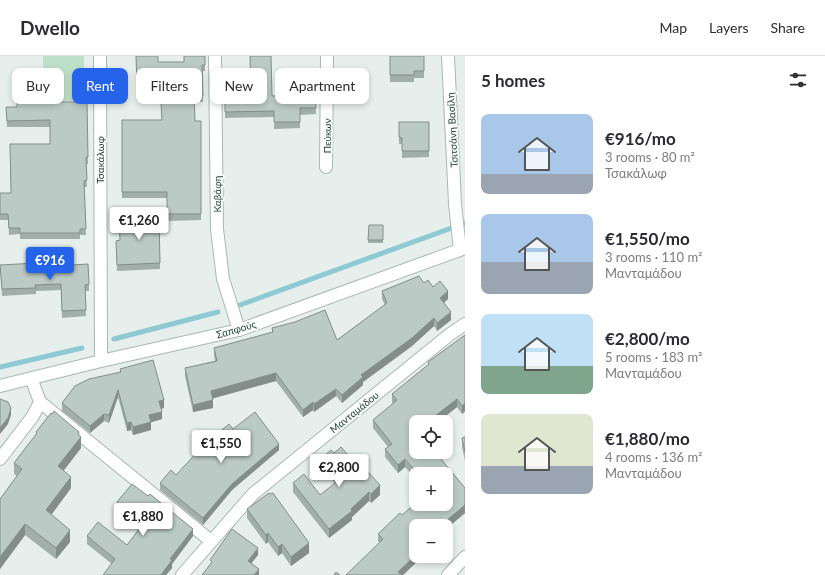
<!DOCTYPE html>
<html lang="en">
<head>
<meta charset="utf-8">
<style>
  body { margin:0; font-family:Lato,sans-serif; background:#f7f7f7; color:#2b2b33; height:100vh; display:flex; flex-direction:column; font-size:15px; white-space:nowrap }
  * { box-sizing:border-box; margin:0 }
  p { font-size:13px; color:#7c7c81 }
  .icon { flex:none; width:22px; height:22px; fill:none; stroke:currentColor; stroke-width:2; stroke-linecap:round; stroke-linejoin:round }
  .map { position:relative; flex:1; overflow:hidden }
  .panel { display:flex; flex-direction:column; background:#fff; width:360px }
  .panel>* { flex:none }
  .top-card { position:absolute; left:12px; top:12px; width:380px; height:36px; display:flex; gap:8px }
  .controls { position:absolute; left:409px; top:359px; display:grid; gap:8px }
  .controls a { display:grid; place-items:center; width:44px; height:44px; border-radius:8px; background:#fff; box-shadow:0 2px 6px #0003; font-size:20px }
  .price { position:absolute; translate:-50% -34px; padding:0 9px; border-radius:4px; background:#fff; color:#222; font-size:13px; line-height:26px; filter:drop-shadow(0 1px 2px #0008) }
  .price::after { content:''; position:absolute; left:50%; top:24px; width:12px; height:9px; margin-left:-6px; background:inherit; clip-path:polygon(0 0,100% 0,50% 100%) }
  .price.current { background:#2563eb; color:#fff }
  ul { padding:0; list-style:none }
  li { display:flex; align-items:center; gap:12px; height:100px; padding:0 16px }
  li span { display:grid; place-items:center; flex:none; width:112px; height:80px; border-radius:8px; color:#555 }
  li>.icon { margin-inline-start:auto }
  span .icon { width:48px; height:48px; fill:#fffc; stroke-width:1 }
  li b { font-size:17px }
  h2 { display:flex; justify-content:space-between; align-items:center; height:48px; padding:0 16px; font-size:17px }
  .chip { padding:0 14px; border-radius:8px; background:#fff; box-shadow:0 2px 6px #0003; font-size:14px; line-height:36px }
  .chip.current { background:#2563eb; color:#fff }
  header { display:flex; align-items:center; gap:24px; box-sizing:border-box; height:56px; padding:0 20px; background:#fff; border-bottom:1px solid #e1e1e2 }
  header strong { font-size:19px }
  nav { display:flex; gap:22px; margin-inline-start:auto; font-size:14px }
  main { display:flex; flex:1; min-height:0 }
  .map>svg:first-child { display:block }
  .green { fill:#bfe0c8 }
  .lines { fill:none; stroke-linecap:round; stroke-linejoin:round }
  .stream { stroke:#8ec9d4; stroke-width:5 }
  .street-casing { stroke:#a8b8b2; stroke-width:14 }
  .secondary-casing { stroke:#a4bbb3; stroke-width:14 }
  .street { stroke:#fff; stroke-width:12 }
  .secondary { stroke:#fff; stroke-width:12 }
  .wall { fill:#a1aea9 }
  .shaded-wall { fill:#838d89 }
  .building { fill:#bbcac4; stroke:#838d89 }
  .labels { text-anchor:middle; dominant-baseline:central; stroke-width:3.5; stroke-linejoin:round; paint-order:stroke }
  .street-label { font-size:10px; fill:#24423a; stroke:#f7fbf9 }
</style>
</head>
<body>
<header>
<strong>Dwello</strong>
<nav><a>Map</a><a>Layers</a><a>Share</a></nav>
</header>
<main>
<div class="map">
<svg width="465" height="519" viewBox="0 0 465 519">
  <rect width="100%" height="100%" fill="#e6efeb"/>
  <!-- green -->
  <path class="green" d="M43,0H84V45H44Z"/>
  <g class="lines">
    <!-- stream -->
    <path class="stream" d="M240,249L465,167
      M114,283L218,256
      M0,311L82,292"/>
    <!-- street casing -->
    <g class="street-casing">
      <path id="street" d="M100,0L101,305
        M215,0L217,173L223,223L239,274
        M448,0L455,148L460,194
        M326,111L327,0
        M0,330L101,305L239,274L465,192
        M40,346L211,485
        M0,403L33,360L40,346L31,322
        M182,519L253,438L449,279L465,268"/>
    </g>
    <!-- secondary casing -->
    <g class="secondary-casing">
      <path id="secondary" d="M448,519L465,501"/>
    </g>
    <!-- street -->
    <use href="#street" class="street"/>
    <!-- secondary -->
    <use href="#secondary" class="secondary"/>
  </g>
  <!-- wall -->
  <path class="wall" d="M136,0L158,6H184L205,0V15H203V46H195V65H201V164L167,165V142H122V64H162L160,37L137,38Z
    M390,0H424V22H414V26H390Z
    M315,39L316,58L300,59V72L274,73V61L225,62V40Z
    M35,46H87L88,108H86L87,131H84L86,179H80V183H20V178L9,179L8,164H0V137H11L50,88V71H7L6,51H17Z
    M399,66H429V101L402,102V88H399Z
    M159,160L160,213L117,215L116,185L120,184Z
    M369,169H383V187H368Z
    M0,209L56,210L89,228V235H85L86,260L62,262L61,234L36,235V238L2,240Z
    M424,227L433,231L448,243L444,247L451,264L437,275L434,270L412,290L363,326V329L342,347L336,340L314,356L313,354L303,361L276,325L212,342L213,352L193,356L185,320V312L215,305L214,299V292L272,276V272L337,284L385,249L382,243V235Z
    M465,279V355L462,358L457,351L439,365L416,396H440L437,398L465,432V457L446,473V470L416,500H423L403,519L378,485V478L402,459L446,448V418H416V423L405,411L398,417L385,401V393L388,391L373,372V364L393,348L392,346V338L428,309V306Z
    M120,313L164,352L161,353L162,363L151,366V374L133,379L131,374L127,375L118,341L109,367L104,365L90,377L62,355V347L120,317Z
    M233,373L279,394L232,434L203,469L160,434V427L176,419Z
    M36,376L79,379L81,392L63,415L71,432L51,459L70,486L56,503L25,479L0,513V443L17,420L14,418V407L36,379Z
    M465,381V405L462,391V382Z
    M334,397L380,439L371,447L369,445L352,461V464L329,482L293,436V427L320,439L335,427L322,411V402Z
    M117,446L193,480L172,508V512L166,519H103L112,508L87,488V480L127,489L140,471L117,453Z
    M247,453L309,497L291,510L282,497L278,500L268,486L266,488L247,462Z"/>
  <!-- shaded-wall -->
  <path class="shaded-wall" d="M448,235V243L440,250V242Z
    M451,256V264L437,275V267Z
    M434,262V270L412,290L363,326V329L342,347V339L361,319Z
    M276,317V325L211,343V335Z
    M336,333V340L314,356V348Z
    M118,334V341L109,367V359Z
    M457,343V351L438,366L435,360Z
    M164,344V352L159,353V345Z
    M213,344V352L193,356V349Z
    M313,346V354L303,361V354Z
    M465,347V355L462,358V350Z
    M11,352V359L8,368L0,378V372Z
    M162,356V363L149,367V359Z
    M104,358V365L90,377V370Z
    M131,366V374L127,375V367Z
    M151,366V374L133,379V371Z
    M79,376V383L81,381V392L58,422V410L78,378Z
    M451,379V387L446,391V383Z
    M279,388V394L232,434L203,469V462L232,428Z
    M405,403V411L398,417V409Z
    M71,421V432L46,466V454Z
    M380,429V439L371,447V438Z
    M369,436V445L352,461V464L329,482V473Z
    M465,449V457L446,473V470H440Z
    M25,468V479L0,513V501Z
    M193,473V480L172,508V512L166,519H161L170,503Z
    M70,474V486L56,503V492Z
    M268,477V486L266,488V479Z
    M309,487V497L291,510V501Z
    M282,488V497L278,500V491Z
    M258,492V499L248,512V505Z
    M416,499V500H423L403,519H398V516Z
    M259,513V519H254Z"/>
  <!-- building -->
  <path class="building" d="M136,0H158V6H184V0H205V9H202L203,40H194L195,65H201V158H167V136H122V64H162L160,31H137Z
    M250,0H271L272,40L315,39L316,52H300V66H274V55L225,56V40H251Z
    M390,0H424V15H414V19H390Z
    M17,41H35V46H87L88,101H86L87,124L84,125L86,173H80V177H20V172H9L8,158H0V137H11L10,88H50V64L7,65L6,51H17Z
    M399,66H429V95H402V82L399,81Z
    M159,160L160,207L117,209L116,185L120,184L119,161Z
    M369,169H383V184H368Z
    M56,206V210L88,208L89,228L85,229L86,254L62,255L61,228L35,229L36,232L2,233L0,209Z
    M419,220L424,227L428,224L433,231L440,225L448,235L440,242L451,256L437,267L434,262L412,282L361,319L363,321L342,339L336,333L314,348L313,346L303,354L276,317L211,335L213,344L193,349L185,312L217,305L214,292L273,276L272,272L295,266L325,254L337,284L387,247L382,235Z
    M465,279V347L462,350L457,343L435,360L440,366H416V396H435L465,432V449L440,470H416V499L398,516L402,519H346L383,483L378,478L400,457L402,459L416,447V448H446V418H418L405,403L398,409L385,393L392,388L373,364L397,344L392,338L429,308L428,306Z
    M153,304L164,344L159,345L162,356L149,359L151,366L133,371L131,366L127,367L118,334L109,359L104,358L90,370L62,347L75,330L89,323L121,316L120,313Z
    M0,343L8,346L11,352L8,362L0,372Z
    M54,355L79,376L78,378L81,381L58,410L71,421L46,454L70,474L56,492L25,468L0,501V443L22,413L14,407L37,377L36,376L51,357L52,358Z
    M255,356L279,388L232,428L203,462L160,427L171,414L176,419L202,391L229,368L233,373Z
    M446,374L451,379L446,383Z
    M465,381V396L462,382Z
    M341,391L354,406L357,404L380,429L371,438L369,436L351,453L352,455L329,473L293,427L304,418L320,439L340,423L322,402L331,394L334,397Z
    M132,428L148,440L150,438L193,473L170,503L172,504L161,519H103L115,503L87,480L98,466L127,489L144,467L117,446Z
    M269,437L271,438L273,437L309,487L291,501L282,488L278,491L268,477L266,479L247,453Z
    M232,473L258,492L248,505L259,513L254,519H202L212,506L210,504Z
    M336,516L340,519H334Z"/>
  <g class="labels">
    <!-- street labels -->
    <g class="street-label">
      <text transform="translate(452 74) rotate(-93)">Τσιτσάνη Βασίλη</text>
      <text transform="translate(327 80) rotate(-90)">Πεύκων</text>
      <text transform="translate(100 104) rotate(-90)">Τσακάλωφ</text>
      <text transform="translate(217 138) rotate(-90)">Καβάφη</text>
      <text transform="translate(236 273) rotate(-16)">Σαπφούς</text>
      <text transform="translate(354 356) rotate(-39)">Μανταμάδου</text>
    </g>
  </g>
</svg>
<div class="controls">
<a><svg class="icon" aria-label="locate" viewBox="0 0 24 24"><circle cx="12" cy="12" r="6"/><path d="M12 2v4M12 18v4M2 12h4M18 12h4"/></svg></a>
<a>+</a>
<a>−</a>
</div>
<b class="price" style="left:139px;top:185px">€1,260</b>
<b class="price current" style="left:50px;top:225px">€916</b>
<b class="price" style="left:221px;top:408px">€1,550</b>
<b class="price" style="left:339px;top:432px">€2,800</b>
<b class="price" style="left:143px;top:481px">€1,880</b>
<div class="top-card">
<a class="chip">Buy</a>
<a class="chip current">Rent</a>
<a class="chip">Filters</a>
<a class="chip">New</a>
<a class="chip">Apartment</a>
</div>
</div>
<section class="panel">
<h2>5 homes<svg class="icon" aria-label="filters" viewBox="0 0 24 24"><path d="M4 7h16M4 17h16"/><circle cx="9" cy="7" r="2"/><circle cx="15" cy="17" r="2"/></svg></h2>
<ul>
<li><span style="background:linear-gradient(#a9c7e8 75%,#9aa5b1 0)"><svg class="icon" aria-label="home" viewBox="0 0 24 24"><path d="M3 11l9-7 9 7M6 9v11h12V9"/></svg></span><div><b>€916/mo</b><p>3 rooms · 80 m²</p><p>Τσακάλωφ</p></div></li>
<li><span style="background:linear-gradient(#a9c7e8 60%,#9aa5b1 0)"><svg class="icon" aria-label="home" viewBox="0 0 24 24"><path d="M3 11l9-7 9 7M6 9v11h12V9"/></svg></span><div><b>€1,550/mo</b><p>3 rooms · 110 m²</p><p>Μανταμάδου</p></div></li>
<li><span style="background:linear-gradient(#bfe0f5 65%,#7fa58c 0)"><svg class="icon" aria-label="home" viewBox="0 0 24 24"><path d="M3 11l9-7 9 7M6 9v11h12V9"/></svg></span><div><b>€2,800/mo</b><p>5 rooms · 183 m²</p><p>Μανταμάδου</p></div></li>
<li><span style="background:linear-gradient(#dfe7d0 65%,#9aa5b1 0)"><svg class="icon" aria-label="home" viewBox="0 0 24 24"><path d="M3 11l9-7 9 7M6 9v11h12V9"/></svg></span><div><b>€1,880/mo</b><p>4 rooms · 136 m²</p><p>Μανταμάδου</p></div></li>
</ul>
</section>
</main>
</body>
</html>
